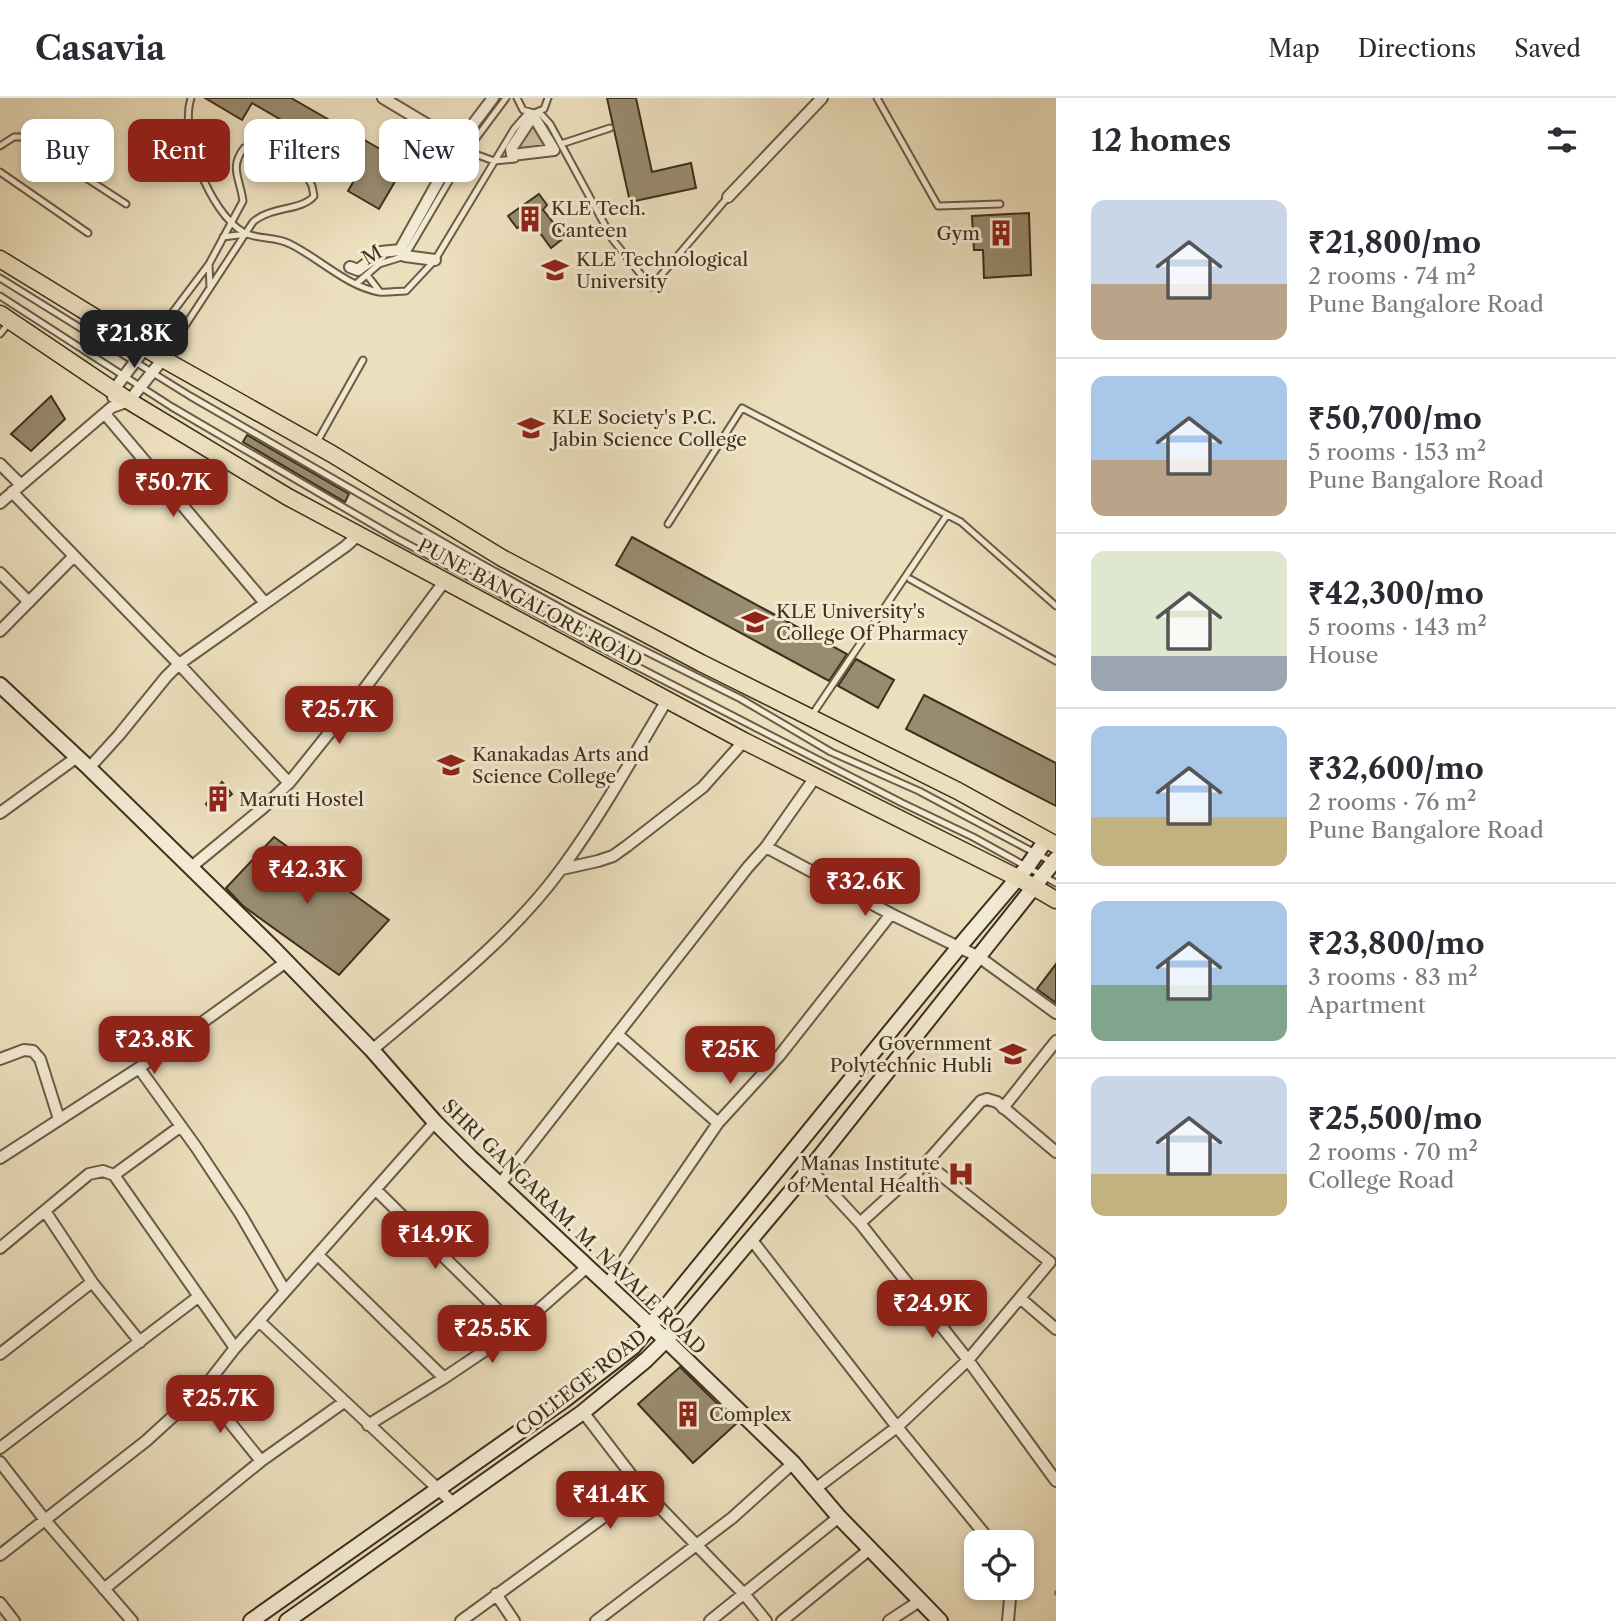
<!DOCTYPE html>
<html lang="en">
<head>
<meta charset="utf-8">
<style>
  body { margin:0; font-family:"Libre Caslon Text",serif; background:#f2f2f3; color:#2b2b33; height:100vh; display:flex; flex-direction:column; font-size:26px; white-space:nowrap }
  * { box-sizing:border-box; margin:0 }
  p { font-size:23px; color:#7c7c81 }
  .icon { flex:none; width:38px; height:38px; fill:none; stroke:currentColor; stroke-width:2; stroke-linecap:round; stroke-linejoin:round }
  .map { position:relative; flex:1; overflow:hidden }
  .panel { display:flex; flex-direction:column; background:#fff; width:560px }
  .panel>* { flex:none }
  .banner { position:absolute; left:21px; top:21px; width:665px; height:63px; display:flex; gap:14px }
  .buttons { position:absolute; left:964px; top:1432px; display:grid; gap:14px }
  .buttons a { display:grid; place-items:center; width:70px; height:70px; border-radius:14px; background:#fff; box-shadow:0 4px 10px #0003; font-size:35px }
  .price { position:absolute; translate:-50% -60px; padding:0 16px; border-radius:14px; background:#8f2418; color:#fff; font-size:23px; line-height:46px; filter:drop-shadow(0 2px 4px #0008) }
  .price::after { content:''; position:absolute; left:50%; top:42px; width:21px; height:16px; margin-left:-10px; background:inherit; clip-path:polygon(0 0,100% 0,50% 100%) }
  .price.current { background:#222; color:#fff }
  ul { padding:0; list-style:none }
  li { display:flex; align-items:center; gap:21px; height:175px; padding:0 35px }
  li+li { border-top:2px solid #e1e1e2 }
  li span { display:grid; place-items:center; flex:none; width:196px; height:140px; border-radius:14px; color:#555 }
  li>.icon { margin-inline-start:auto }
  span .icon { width:84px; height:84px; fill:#fffc; stroke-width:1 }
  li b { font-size:30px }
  h2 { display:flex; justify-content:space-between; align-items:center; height:84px; padding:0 35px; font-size:30px }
  .pill { padding:0 24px; border-radius:14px; background:#fff; box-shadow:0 4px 10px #0003; font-size:24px; line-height:63px }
  .pill.current { background:#8f2418; color:#fff }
  header { display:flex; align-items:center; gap:42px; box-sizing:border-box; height:98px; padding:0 35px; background:#fff; border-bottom:2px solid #e1e1e2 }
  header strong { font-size:33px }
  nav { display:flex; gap:38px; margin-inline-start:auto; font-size:24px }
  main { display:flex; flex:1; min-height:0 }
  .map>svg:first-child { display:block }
  .green { fill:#cec1a1; stroke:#86785e; stroke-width:2 }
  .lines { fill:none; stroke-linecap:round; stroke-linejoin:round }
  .stream { stroke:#83755b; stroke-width:3.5 }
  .building { fill:#988b6f; stroke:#3e2f1a; stroke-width:2 }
  .lane-casing { stroke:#6a5b43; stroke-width:9 }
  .street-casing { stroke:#6a5b43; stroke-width:14 }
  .secondary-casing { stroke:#3e2f1a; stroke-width:18 }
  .primary-casing { stroke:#3e2f1a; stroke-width:19 }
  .lane { stroke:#f3ead4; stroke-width:5 }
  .street { stroke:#f3ead4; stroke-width:10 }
  .secondary { stroke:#f3ead4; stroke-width:14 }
  .primary { stroke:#ecdfbd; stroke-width:16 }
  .labels { text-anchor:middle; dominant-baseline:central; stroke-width:6; stroke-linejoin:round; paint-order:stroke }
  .poi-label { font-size:19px; fill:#3e2f1a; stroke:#f3ead4; text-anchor:start }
  .street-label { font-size:19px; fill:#3e2f1a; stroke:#f3ead4 }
</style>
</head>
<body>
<header>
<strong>Casavia</strong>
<nav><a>Map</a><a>Directions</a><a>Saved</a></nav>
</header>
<main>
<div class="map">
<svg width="1056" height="1523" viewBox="0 0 1056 1523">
  <rect width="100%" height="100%" fill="#ecdfbd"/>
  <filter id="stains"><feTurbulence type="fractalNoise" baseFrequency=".00286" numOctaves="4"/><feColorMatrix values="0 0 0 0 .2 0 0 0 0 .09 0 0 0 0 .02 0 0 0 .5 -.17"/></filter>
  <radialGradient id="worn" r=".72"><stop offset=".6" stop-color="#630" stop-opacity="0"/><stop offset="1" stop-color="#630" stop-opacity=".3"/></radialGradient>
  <!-- green -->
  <path class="green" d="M529,18L559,52V55L506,57Z"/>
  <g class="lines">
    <!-- stream -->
    <path class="stream" d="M1056,1494V1496"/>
  </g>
  <!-- building -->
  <path class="building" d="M205,0H291L387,55L406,23L424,34L379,111L348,93L362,69L252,5L242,22Z
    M607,0H636L652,74L691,65L696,90L630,104Z
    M539,96L547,107L543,112L565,139L551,150L532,124L517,130L508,118Z
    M1029,115L1031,177L984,180L983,152H974L972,118Z
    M51,298L65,321L31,353L11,336Z
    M247,337L349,396L345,404L243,344Z
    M632,439L847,556L829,583L616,467Z
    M856,561L894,582L878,610L838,588Z
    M924,597L1056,665V708L906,631Z
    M222,684L232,696L211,713L206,706Z
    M274,739L389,822L339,877L243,808L226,790Z
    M1056,866V905L1037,891Z
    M680,1269L737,1325L693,1365L638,1306Z"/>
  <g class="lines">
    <!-- lane casing -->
    <g class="lane-casing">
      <path id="lane" d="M191,0C179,37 210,114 243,134C256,142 276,138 290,146C319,160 346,188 379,194C388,195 398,193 406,193L435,162L514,31L528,15
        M517,0L523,12L534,15L544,11L548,0
        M877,0L938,108L1000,106
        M539,14L550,26L613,142L651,189L728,99
        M561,46L610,30
        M0,48L14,39H23L126,106
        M467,53L494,63L515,61
        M0,74L88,135
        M223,139L246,136
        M209,166L210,190
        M367,177L380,194
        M0,180L190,298L460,454L573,517L741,601L831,654L919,693L1052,764
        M356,186L379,166L405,158L468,51L506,0
        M0,198L172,309L396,440L630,565L902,705L973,739L1056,785
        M0,236L9,225
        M148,247L209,166L243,103C240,80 229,70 244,50L255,48L268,54L307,78L312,88L314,98C302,113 271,108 253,124L164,260
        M317,344L363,262
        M668,426L742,310L961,424L1056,508
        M910,481L1056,563
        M812,617L947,417"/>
    </g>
    <!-- street casing -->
    <g class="street-casing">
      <path id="street" d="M383,0L468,51
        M532,19H534L554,52L512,57L511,51Z
        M459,45L493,0
        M728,99L822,0
        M400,152L405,158L435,162
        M350,169L358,172L381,154L400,152L459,46
        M113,299V293L146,249
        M105,316L265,505
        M0,366L21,387
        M12,394L179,566L289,685
        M0,405L112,309L129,303L163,261
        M0,475L29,504
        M0,533L74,458
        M89,670L119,637L166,579L179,566L346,448L359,436
        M0,715L77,659
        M766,749L891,816L979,859L1056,915
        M190,770L264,709L289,685L362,594L444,484
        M562,771L598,763L613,758L627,748L703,689L744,643
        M617,936L718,1025
        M372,952C437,897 512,839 562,770C601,717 633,659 667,602
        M0,961L24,952L33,953L40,961L59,1021
        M139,970L196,1049L241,1117L285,1193
        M1003,1010L1056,943
        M0,1060L139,970L286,864
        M926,1065L1050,1164L968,1262L1056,1383
        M810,1071L860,1125L968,1262L897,1329L815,1391
        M114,1077L181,1028
        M500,1086L748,769L766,749L816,678
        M376,1092L517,1231
        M45,1113L92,1184L140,1244
        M860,1125L926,1065L981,1003L987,1001L997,1004L1056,1054
        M751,1141L897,1329L991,1444
        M0,1150L89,1076L103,1073L114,1077L235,1250
        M318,1157L444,1280
        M606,1188L718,1025L780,957L891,816
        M1020,1200L1056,1231
        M260,1224L453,1405
        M0,1256L92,1184
        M203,1291L261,1363
        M368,1327L444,1280L517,1231L587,1169
        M0,1350L198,1199
        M0,1364L45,1422L132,1523
        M642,1391L745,1497L766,1523
        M0,1457L146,1343L203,1291L235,1250L435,1024
        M104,1491L261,1363L344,1304
        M496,1496L514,1523
        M0,1505L14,1523
        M461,1523L642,1391L583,1314
        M596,1523L732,1420L793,1365
        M710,1523L839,1419
        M782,1523L870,1451
        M889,1523L921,1502
        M1008,1523L1011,1489"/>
    </g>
    <!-- secondary casing -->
    <g class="secondary-casing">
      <path id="secondary" d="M0,587L89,670L273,850L372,952L435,1024L470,1059L666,1242L793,1365L839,1419L940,1523
        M251,1523L563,1303L633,1249L959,849L1027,769L1046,742
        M287,1523L583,1314L646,1262L666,1242L810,1071L1056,761"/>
    </g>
    <!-- primary casing -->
    <g class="primary-casing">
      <path id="primary" d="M0,161L163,261L332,356L502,460L701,565L958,693L1056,747
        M0,216L129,303L288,399L744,643L1018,780L1056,802"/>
    </g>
    <!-- lane -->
    <use href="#lane" class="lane"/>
    <!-- street -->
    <use href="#street" class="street"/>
    <!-- secondary -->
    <use href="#secondary" class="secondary"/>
    <!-- primary -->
    <use href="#primary" class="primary"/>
  </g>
  <!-- icons -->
  <defs>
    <g id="building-bare" transform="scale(2.1)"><path d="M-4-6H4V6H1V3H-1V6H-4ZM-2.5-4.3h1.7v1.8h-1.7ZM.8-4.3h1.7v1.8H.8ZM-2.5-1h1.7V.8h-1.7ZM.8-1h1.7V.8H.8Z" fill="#8f2418" stroke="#f3ead4" stroke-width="2.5" paint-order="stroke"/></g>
    <g id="university-bare" transform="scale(2.1)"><path d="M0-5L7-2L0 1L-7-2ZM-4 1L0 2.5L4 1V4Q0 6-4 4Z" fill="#8f2418" stroke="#f3ead4" stroke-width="2.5" paint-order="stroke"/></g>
    <g id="hospital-bare" transform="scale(2.1)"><path d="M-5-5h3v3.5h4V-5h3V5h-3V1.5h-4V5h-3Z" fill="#8f2418" stroke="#f3ead4" stroke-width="2.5" paint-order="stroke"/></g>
  </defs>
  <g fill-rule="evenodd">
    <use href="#building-bare" x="530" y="121"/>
    <use href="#building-bare" x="1001" y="135"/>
    <use href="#university-bare" x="555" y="172"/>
    <use href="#university-bare" x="531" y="330"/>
    <use href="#university-bare" x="755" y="524"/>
    <use href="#university-bare" x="451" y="667"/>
    <use href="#building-bare" x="218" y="701"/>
    <use href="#university-bare" x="1013" y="956"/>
    <use href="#hospital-bare" x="961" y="1076"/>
    <use href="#building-bare" x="688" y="1316"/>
  </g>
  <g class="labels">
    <!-- poi labels -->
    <g class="poi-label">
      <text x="551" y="110">KLE Tech.<tspan x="551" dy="22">Canteen</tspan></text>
      <text x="980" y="135" text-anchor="end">Gym</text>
      <text x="576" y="161">KLE Technological<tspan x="576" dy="22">University</tspan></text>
      <text x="552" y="319">KLE Society's P.C.<tspan x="552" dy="22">Jabin Science College</tspan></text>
      <text x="776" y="513">KLE University's<tspan x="776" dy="22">College Of Pharmacy</tspan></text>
      <text x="472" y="656">Kanakadas Arts and<tspan x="472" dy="22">Science College</tspan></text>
      <text x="239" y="701">Maruti Hostel</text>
      <text x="992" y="945" text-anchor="end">Government<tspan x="992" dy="22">Polytechnic Hubli</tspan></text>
      <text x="940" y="1065" text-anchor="end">Manas Institute<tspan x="940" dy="22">of Mental Health</tspan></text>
      <text x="709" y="1316">Complex</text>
    </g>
    <!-- street labels -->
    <g class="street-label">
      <text transform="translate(372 157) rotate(-30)">M</text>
      <text transform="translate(530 505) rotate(28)">PUNE BANGALORE ROAD</text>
      <text transform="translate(574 1129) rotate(44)">SHRI GANGARAM. M. NAVALE ROAD</text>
      <text transform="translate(581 1285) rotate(-38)">COLLEGE ROAD</text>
    </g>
  </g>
  <rect width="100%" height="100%" filter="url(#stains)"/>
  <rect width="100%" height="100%" fill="url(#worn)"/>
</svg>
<div class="buttons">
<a><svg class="icon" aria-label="locate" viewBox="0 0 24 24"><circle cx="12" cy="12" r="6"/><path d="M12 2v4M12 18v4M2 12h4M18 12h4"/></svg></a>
</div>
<b class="price current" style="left:134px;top:272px">₹21.8K</b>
<b class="price" style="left:173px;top:421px">₹50.7K</b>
<b class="price" style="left:339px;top:648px">₹25.7K</b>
<b class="price" style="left:307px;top:808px">₹42.3K</b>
<b class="price" style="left:865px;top:820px">₹32.6K</b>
<b class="price" style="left:154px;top:978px">₹23.8K</b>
<b class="price" style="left:730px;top:988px">₹25K</b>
<b class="price" style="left:435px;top:1173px">₹14.9K</b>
<b class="price" style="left:932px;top:1242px">₹24.9K</b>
<b class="price" style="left:492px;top:1267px">₹25.5K</b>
<b class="price" style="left:220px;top:1337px">₹25.7K</b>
<b class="price" style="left:610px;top:1433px">₹41.4K</b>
<div class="banner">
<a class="pill">Buy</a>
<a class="pill current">Rent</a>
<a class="pill">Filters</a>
<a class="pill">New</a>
</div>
</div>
<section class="panel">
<h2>12 homes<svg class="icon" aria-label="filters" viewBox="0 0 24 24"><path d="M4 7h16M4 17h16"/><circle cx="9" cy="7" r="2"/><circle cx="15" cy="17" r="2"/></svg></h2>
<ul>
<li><span style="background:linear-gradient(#c9d6e8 60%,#b9a48a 0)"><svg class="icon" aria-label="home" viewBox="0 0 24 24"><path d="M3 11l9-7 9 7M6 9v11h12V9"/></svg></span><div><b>₹21,800/mo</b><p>2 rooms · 74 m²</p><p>Pune Bangalore Road</p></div></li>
<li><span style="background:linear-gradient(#a9c7e8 60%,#b9a48a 0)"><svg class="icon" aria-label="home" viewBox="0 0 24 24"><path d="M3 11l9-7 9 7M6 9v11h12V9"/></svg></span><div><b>₹50,700/mo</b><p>5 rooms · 153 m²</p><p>Pune Bangalore Road</p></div></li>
<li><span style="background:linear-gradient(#dfe7d0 75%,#9aa5b1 0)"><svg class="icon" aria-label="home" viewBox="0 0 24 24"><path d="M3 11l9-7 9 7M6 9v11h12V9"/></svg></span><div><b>₹42,300/mo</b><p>5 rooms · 143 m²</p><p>House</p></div></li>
<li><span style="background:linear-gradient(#a9c7e8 65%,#c2b280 0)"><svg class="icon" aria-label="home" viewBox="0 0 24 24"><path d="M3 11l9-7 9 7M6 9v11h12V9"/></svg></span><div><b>₹32,600/mo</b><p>2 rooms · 76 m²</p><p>Pune Bangalore Road</p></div></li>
<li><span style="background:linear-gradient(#a9c7e8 60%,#7fa58c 0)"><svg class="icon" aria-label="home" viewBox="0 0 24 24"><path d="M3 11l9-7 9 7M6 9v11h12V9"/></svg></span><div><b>₹23,800/mo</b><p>3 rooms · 83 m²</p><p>Apartment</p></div></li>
<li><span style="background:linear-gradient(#c9d6e8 70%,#c2b280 0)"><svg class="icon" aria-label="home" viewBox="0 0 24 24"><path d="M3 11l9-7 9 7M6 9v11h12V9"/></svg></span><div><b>₹25,500/mo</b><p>2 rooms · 70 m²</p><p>College Road</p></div></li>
</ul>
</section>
</main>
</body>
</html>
